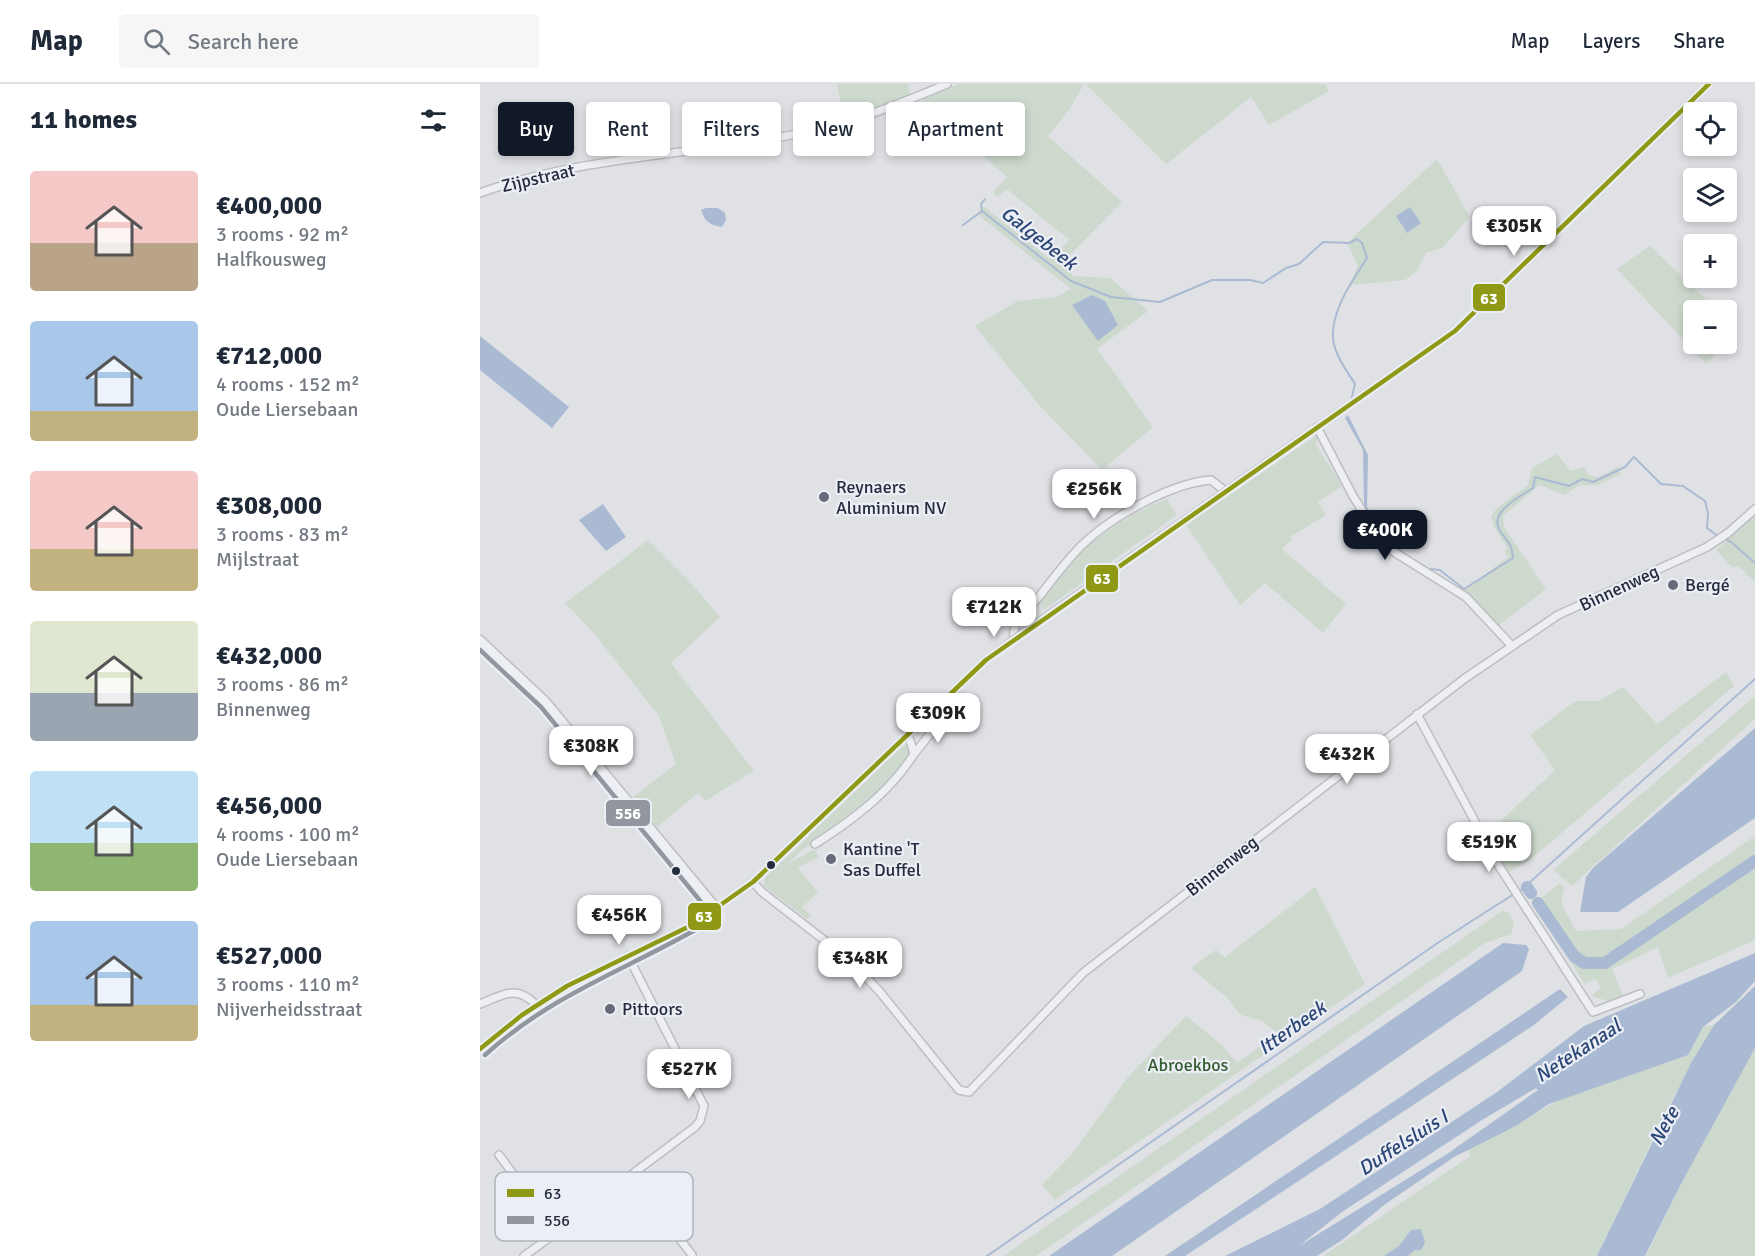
<!DOCTYPE html>
<html lang="en">
<head>
<meta charset="utf-8">
<style>
  body { margin:0; font-family:Signika,sans-serif; background:#f6f6f7; color:#1f2937; height:100vh; display:flex; flex-direction:column; font-size:22px; white-space:nowrap }
  * { box-sizing:border-box; margin:0 }
  p { font-size:20px; color:#747a83 }
  .icon { flex:none; width:33px; height:33px; fill:none; stroke:currentColor; stroke-width:2; stroke-linecap:round; stroke-linejoin:round }
  .map { position:relative; flex:1; overflow:hidden }
  .details { display:flex; flex-direction:column; background:#fff; width:480px }
  .details>* { flex:none }
  .guide { position:absolute; left:18px; top:18px; width:570px; height:54px; display:flex; gap:12px }
  .fabs { position:absolute; left:1203px; top:18px; display:grid; gap:12px }
  .fabs a { display:grid; place-items:center; width:54px; height:54px; border-radius:6px; background:#fff; box-shadow:0 3px 9px #0003; font-size:30px }
  .price { position:absolute; translate:-50% -51px; padding:0 14px; border-radius:12px; background:#fff; color:#222; font-size:20px; line-height:39px; filter:drop-shadow(0 2px 3px #0008) }
  .price::after { content:''; position:absolute; left:50%; top:36px; width:18px; height:14px; margin-left:-9px; background:inherit; clip-path:polygon(0 0,100% 0,50% 100%) }
  .price.active { background:#111827; color:#fff }
  ul { padding:0; list-style:none }
  li { display:flex; align-items:center; gap:18px; height:150px; padding:0 30px }
  li span { display:grid; place-items:center; flex:none; width:168px; height:120px; border-radius:6px; color:#555 }
  li>.icon { margin-inline-start:auto }
  span .icon { width:72px; height:72px; fill:#fffc; stroke-width:1 }
  li b { font-size:26px }
  h2 { display:flex; justify-content:space-between; align-items:center; height:72px; padding:0 30px; font-size:26px }
  .tag { padding:0 21px; border-radius:6px; background:#fff; box-shadow:0 3px 9px #0003; font-size:21px; line-height:54px }
  .tag.active { background:#111827; color:#fff }
  header { display:flex; align-items:center; gap:36px; box-sizing:border-box; height:84px; padding:0 30px; background:#fff; border-bottom:2px solid #e0e1e3 }
  header strong { font-size:28px }
  nav { display:flex; gap:33px; margin-inline-start:auto; font-size:21px }
  .search { width:420px; height:54px; background:#f6f6f7; display:flex; align-items:center; gap:15px; box-sizing:border-box; padding:0 21px; border-radius:6px; color:#747a83; font-size:22px }
  main { display:flex; flex:1; min-height:0 }
  .map>svg:first-child { display:block }
  .green { fill:#ced9ce }
  .water { fill:#aabad3; fill-rule:evenodd }
  .lines { fill:none; stroke-linecap:round; stroke-linejoin:round }
  .stream { stroke:#aabad3; stroke-width:2 }
  .river { stroke:#aabad3; stroke-width:12 }
  .minor-casing { stroke:#bcbec3; stroke-width:10 }
  .tertiary-casing { stroke:#bcbec3; stroke-width:11 }
  .minor { stroke:#eeeff2; stroke-width:7 }
  .tertiary { stroke:#eeeff2; stroke-width:8 }
  .secondary { stroke:#c0c2c8; stroke-width:9 }
  .bus-1-casing { stroke:#ebeff5; stroke-width:9 }
  .bus-2-casing { stroke:#ebeff5; stroke-width:9 }
  .bus-1 { stroke:#8f9916; stroke-width:4.5 }
  .bus-2 { stroke:#92969f; stroke-width:4.5 }
  .poi-dot { fill:#666b79; stroke:#ebeff5; stroke-width:2 }
  .bus-dot { fill:#252c3f; stroke:#ebeff5; stroke-width:2 }
  .labels { text-anchor:middle; dominant-baseline:central; stroke-width:4.5; stroke-linejoin:round; paint-order:stroke }
  .street-label { font-size:18px; fill:#252c3f; stroke:#ebeff5 }
  .poi-label { font-size:18px; fill:#252c3f; stroke:#ebeff5; text-anchor:start }
  .park-label { font-size:18px; fill:#355c31; stroke:#ebeff5 }
  .water-label { font-size:20px; font-style:italic; fill:#2c4676; stroke:#ebeff5 }
  .key { fill:#ebeff5; stroke:#b0b4be; stroke-width:1.5 }
  .key-label { font-size:16px; fill:#252c3f }
  .line-badge { stroke:#ebeff5; stroke-width:2 }
  .badge-label { font-size:16px; text-anchor:middle; font-weight:bold; fill:#fff }
</style>
</head>
<body>
<header>
<strong>Map</strong>
<div class="search"><svg class="icon" aria-label="search" viewBox="0 0 24 24"><circle cx="10" cy="10" r="6"/><path d="M15 15l6 6"/></svg>Search here</div>
<nav><a>Map</a><a>Layers</a><a>Share</a></nav>
</header>
<main>
<section class="details">
<h2>11 homes<svg class="icon" aria-label="filters" viewBox="0 0 24 24"><path d="M4 7h16M4 17h16"/><circle cx="9" cy="7" r="2"/><circle cx="15" cy="17" r="2"/></svg></h2>
<ul>
<li><span style="background:linear-gradient(#f6c9c9 60%,#b9a48a 0)"><svg class="icon" aria-label="home" viewBox="0 0 24 24"><path d="M3 11l9-7 9 7M6 9v11h12V9"/></svg></span><div><b>€400,000</b><p>3 rooms · 92 m²</p><p>Halfkousweg</p></div></li>
<li><span style="background:linear-gradient(#a9c7e8 75%,#c2b280 0)"><svg class="icon" aria-label="home" viewBox="0 0 24 24"><path d="M3 11l9-7 9 7M6 9v11h12V9"/></svg></span><div><b>€712,000</b><p>4 rooms · 152 m²</p><p>Oude Liersebaan</p></div></li>
<li><span style="background:linear-gradient(#f6c9c9 65%,#c2b280 0)"><svg class="icon" aria-label="home" viewBox="0 0 24 24"><path d="M3 11l9-7 9 7M6 9v11h12V9"/></svg></span><div><b>€308,000</b><p>3 rooms · 83 m²</p><p>Mijlstraat</p></div></li>
<li><span style="background:linear-gradient(#dfe7d0 60%,#9aa5b1 0)"><svg class="icon" aria-label="home" viewBox="0 0 24 24"><path d="M3 11l9-7 9 7M6 9v11h12V9"/></svg></span><div><b>€432,000</b><p>3 rooms · 86 m²</p><p>Binnenweg</p></div></li>
<li><span style="background:linear-gradient(#bfe0f5 60%,#8fb573 0)"><svg class="icon" aria-label="home" viewBox="0 0 24 24"><path d="M3 11l9-7 9 7M6 9v11h12V9"/></svg></span><div><b>€456,000</b><p>4 rooms · 100 m²</p><p>Oude Liersebaan</p></div></li>
<li><span style="background:linear-gradient(#a9c7e8 70%,#c2b280 0)"><svg class="icon" aria-label="home" viewBox="0 0 24 24"><path d="M3 11l9-7 9 7M6 9v11h12V9"/></svg></span><div><b>€527,000</b><p>3 rooms · 110 m²</p><p>Nijverheidsstraat</p></div></li>
</ul>
</section>
<div class="map">
<svg width="1275" height="1172" viewBox="0 0 1275 1172">
  <rect width="100%" height="100%" fill="#dfe1e5"/>
  <!-- green -->
  <path class="green" d="M357,0H428L431,12L363,33Z
    M478,0H604L589,26L568,52L642,118L583,178L593,192L630,194L668,227L617,265L673,343L622,386L560,322L495,242L538,217L576,213L591,205L497,130L504,123L570,175L589,156L527,105L518,113L513,108L527,93L443,20L442,16Z
    M606,0H845L849,7L789,41L771,13L686,80Z
    M957,75L990,133L962,164L946,169L938,186L925,196L869,201L878,182L867,159Z
    M1170,162L1237,226H1214V260H1245L1226,280L1137,185Z
    M837,351L840,355L835,359L862,402L838,418L846,431L810,453L812,456L802,465L866,520L843,549L785,499L760,521L706,441Z
    M1077,370L1090,387L1104,383L1110,392L1119,393L1137,383L1141,390L1117,401H1099L1085,411L1059,401L1023,432L1024,443L1066,505L1018,542L983,507L1028,473L1024,467L1027,464L1014,443L1011,432L1017,424L1048,401L1052,384Z
    M687,415L697,431L564,526L559,515C594,470 634,435 687,415Z
    M1275,431V498L1259,483H1252L1236,466Z
    M168,456L211,499L240,533L191,579L274,687L225,717L218,709L177,743L152,714L196,680L179,632L113,548L85,519Z
    M1246,588L1254,602L1050,776L1027,789L1006,751L1075,686L1050,651L1095,617H1119L1143,603L1177,640Z
    M1275,612V635L1092,802L1073,786Z
    M424,661L431,667C427,701 332,752 309,779L335,765L339,773L318,784L338,809L322,823L331,831L327,835L284,802L285,794Z
    M1275,752V856L1188,894L1178,863L1132,885L1143,912L1131,918L1111,912L1121,904L1115,895L1105,900L1053,821L1080,799L1084,804L1081,819L1096,847L1141,845Z
    M835,803L885,900L575,1116L562,1101L591,1071L648,993L706,932L742,961L757,979L798,949L782,937L761,931L746,913L711,884L736,866L745,873Z
    M1022,827L1028,828L1034,839L1031,850L1005,859L556,1172H523Z
    M1234,941L1190,1019L1117,1172H928L935,1166L941,1145L931,1146L919,1162L904,1172H843L990,1072L987,1065L1036,1042L1076,1017L1207,971L1223,943Z
    M1275,964V1172H1166L1201,1100Z"/>
  <!-- water -->
  <path class="water" d="M930,123L941,139L927,149L916,132Z
    M226,124H238L245,129L246,136L242,143C230,141 225,138 221,126Z
    M612,211L625,217L638,241L618,257L592,221Z
    M0,252L89,323L72,344L0,286Z
    M868,331L888,371L887,426L884,421L883,366L865,334Z
    M123,420L146,453L126,467L99,436Z
    M1275,644V734L1138,828H1100L1106,793L1113,784Z
    M1023,859L1046,861L1049,865L1042,887L632,1172H569Z
    M1275,869V897L1256,918L1223,943L1208,971L1069,1020L1036,1042L974,1073L904,1121L862,1156L837,1172H745L840,1125L1017,1008L1104,942ZM1056,1004L1058,1006L967,1070L819,1162L862,1128L1002,1036Z
    M1275,902V964L1201,1100L1165,1172H1117L1211,979L1234,941Z
    M1080,905L1088,913L1054,941L705,1172H685Z
    M941,1145L945,1159L941,1166H935L928,1172H904L919,1162L931,1146Z"/>
  <g class="lines">
    <!-- stream -->
    <path class="stream" d="M505,115L501,120L502,127L591,197L631,213L680,218L732,196H770L783,199L806,184L819,180L843,158L869,159L877,155L882,159L887,174C873,196 851,226 853,254C854,270 867,287 875,300L871,317
      M483,141L502,127
      M887,425L894,434
      M907,451L923,470L949,485L960,486L984,505L1033,474C1031,456 1027,459 1019,445C1010,427 1041,412 1053,404L1055,393L1089,402L1102,395L1113,398L1145,383L1154,373L1181,400L1203,402L1225,417L1228,429L1227,444L1238,452
      M1243,454L1251,458L1275,479
      M1039,808L1275,595
      M507,1172L959,858L1034,810"/>
    <!-- river -->
    <path class="river" d="M1047,803L1051,809
      M1058,819L1094,872L1104,879H1125L1275,777"/>
    <!-- minor casing -->
    <g class="minor-casing">
      <path id="minor" d="M0,109C112,68 235,72 351,42C390,32 429,16 467,0
        M837,343L873,412L883,428L897,441L914,468L986,513L1032,562
        M534,555C531,536 547,527 558,514C572,496 586,477 602,461C631,433 691,399 731,396L745,407
        M937,630L1019,782L1113,928L1160,910
        M434,670L462,635
        M335,760C373,736 410,708 434,670L428,650
        M273,798L282,808L371,877L400,908L479,1006L489,1008L603,889L984,595L1078,531L1227,463L1248,449L1275,425
        M148,872L224,1022L220,1037L215,1043L151,1091
        M0,920C23,911 37,900 56,921
        M19,1071L77,1148L151,1091L212,1171
        M44,1172L77,1148"/>
    </g>
    <!-- tertiary casing -->
    <g class="tertiary-casing">
      <path id="tertiary" d="M0,556L66,618L237,825"/>
    </g>
    <!-- minor -->
    <use href="#minor" class="minor"/>
    <!-- tertiary -->
    <use href="#tertiary" class="tertiary"/>
    <!-- secondary -->
    <path class="secondary" d="M0,965L42,931L87,902L212,841L273,798L506,576L534,555L975,247L1229,0"/>
    <!-- bus-1 casing -->
    <g class="bus-1-casing">
      <path id="bus-1" d="M0,965L42,931L87,902L212,841L273,798L506,576L975,247L1229,0"/>
    </g>
    <!-- bus-2 casing -->
    <g class="bus-2-casing">
      <path id="bus-2" d="M0,566L61,623L231,830
        M5,971C78,905 160,881 241,831"/>
    </g>
    <!-- bus-1 -->
    <use href="#bus-1" class="bus-1"/>
    <!-- bus-2 -->
    <use href="#bus-2" class="bus-2"/>
  </g>
  <!-- markers -->
  <g class="poi-dot">
    <circle cx="344" cy="413" r="6"/>
    <circle cx="1193" cy="501" r="6"/>
    <circle cx="351" cy="775" r="6"/>
    <circle cx="130" cy="925" r="6"/>
  </g>
  <g class="bus-dot">
    <circle cx="291" cy="781" r="5"/>
    <circle cx="196" cy="787" r="5"/>
  </g>
  <g class="labels">
    <!-- street labels -->
    <g class="street-label">
      <text transform="translate(58 94) rotate(-13)">Zijpstraat</text>
      <text transform="translate(1139 504) rotate(-25)">Binnenweg</text>
      <text transform="translate(742 782) rotate(-38)">Binnenweg</text>
    </g>
    <!-- poi labels -->
    <g class="poi-label">
      <text x="356" y="403">Reynaers<tspan x="356" dy="21">Aluminium NV</tspan></text>
      <text x="1205" y="501">Bergé</text>
      <text x="363" y="765">Kantine 'T<tspan x="363" dy="21">Sas Duffel</tspan></text>
      <text x="142" y="925">Pittoors</text>
    </g>
    <!-- park labels -->
    <g class="park-label">
      <text x="708" y="981">Abroekbos</text>
    </g>
    <!-- water labels -->
    <g class="water-label">
      <text transform="translate(559 154) rotate(38)">Galgebeek</text>
      <text transform="translate(812 944) rotate(-35)">Itterbeek</text>
      <text transform="translate(1098 967) rotate(-33)">Netekanaal</text>
      <text transform="translate(1184 1042) rotate(-61)">Nete</text>
      <text transform="translate(923 1059) rotate(-33)">Duffelsluis I</text>
    </g>
  </g>
  <!-- legend -->
  <rect x="15" y="1088" width="198" height="69" rx="9" class="key"/>
  <rect x="27" y="1105" width="27" height="8" fill="#8f9916"/>
  <rect x="27" y="1132" width="27" height="8" fill="#92969f"/>
  <g class="key-label">
    <text x="64" y="1115">63</text>
    <text x="64" y="1142">556</text>
  </g>
  <g class="line-badge">
    <rect x="992" y="199" width="34" height="29" rx="6" fill="#8f9916"/>
    <rect x="605" y="480" width="34" height="29" rx="6" fill="#8f9916"/>
    <rect x="125" y="715" width="46" height="28" rx="6" fill="#92969f"/>
    <rect x="207" y="818" width="35" height="29" rx="6" fill="#8f9916"/>
  </g>
  <g class="badge-label">
    <text x="1009" y="220">63</text>
    <text x="622" y="500">63</text>
    <text x="148" y="735">556</text>
    <text x="224" y="838">63</text>
  </g>
</svg>
<div class="fabs">
<a><svg class="icon" aria-label="locate" viewBox="0 0 24 24"><circle cx="12" cy="12" r="6"/><path d="M12 2v4M12 18v4M2 12h4M18 12h4"/></svg></a>
<a><svg class="icon" aria-label="layers" viewBox="0 0 24 24"><path d="M12 4l9 5-9 5-9-5zM3 14l9 5 9-5"/></svg></a>
<a>+</a>
<a>−</a>
</div>
<b class="price" style="left:1034px;top:173px">€305K</b>
<b class="price" style="left:614px;top:436px">€256K</b>
<b class="price active" style="left:905px;top:477px">€400K</b>
<b class="price" style="left:514px;top:554px">€712K</b>
<b class="price" style="left:458px;top:660px">€309K</b>
<b class="price" style="left:111px;top:693px">€308K</b>
<b class="price" style="left:867px;top:701px">€432K</b>
<b class="price" style="left:1009px;top:789px">€519K</b>
<b class="price" style="left:139px;top:862px">€456K</b>
<b class="price" style="left:380px;top:905px">€348K</b>
<b class="price" style="left:209px;top:1016px">€527K</b>
<div class="guide">
<a class="tag active">Buy</a>
<a class="tag">Rent</a>
<a class="tag">Filters</a>
<a class="tag">New</a>
<a class="tag">Apartment</a>
</div>
</div>
</main>
</body>
</html>
